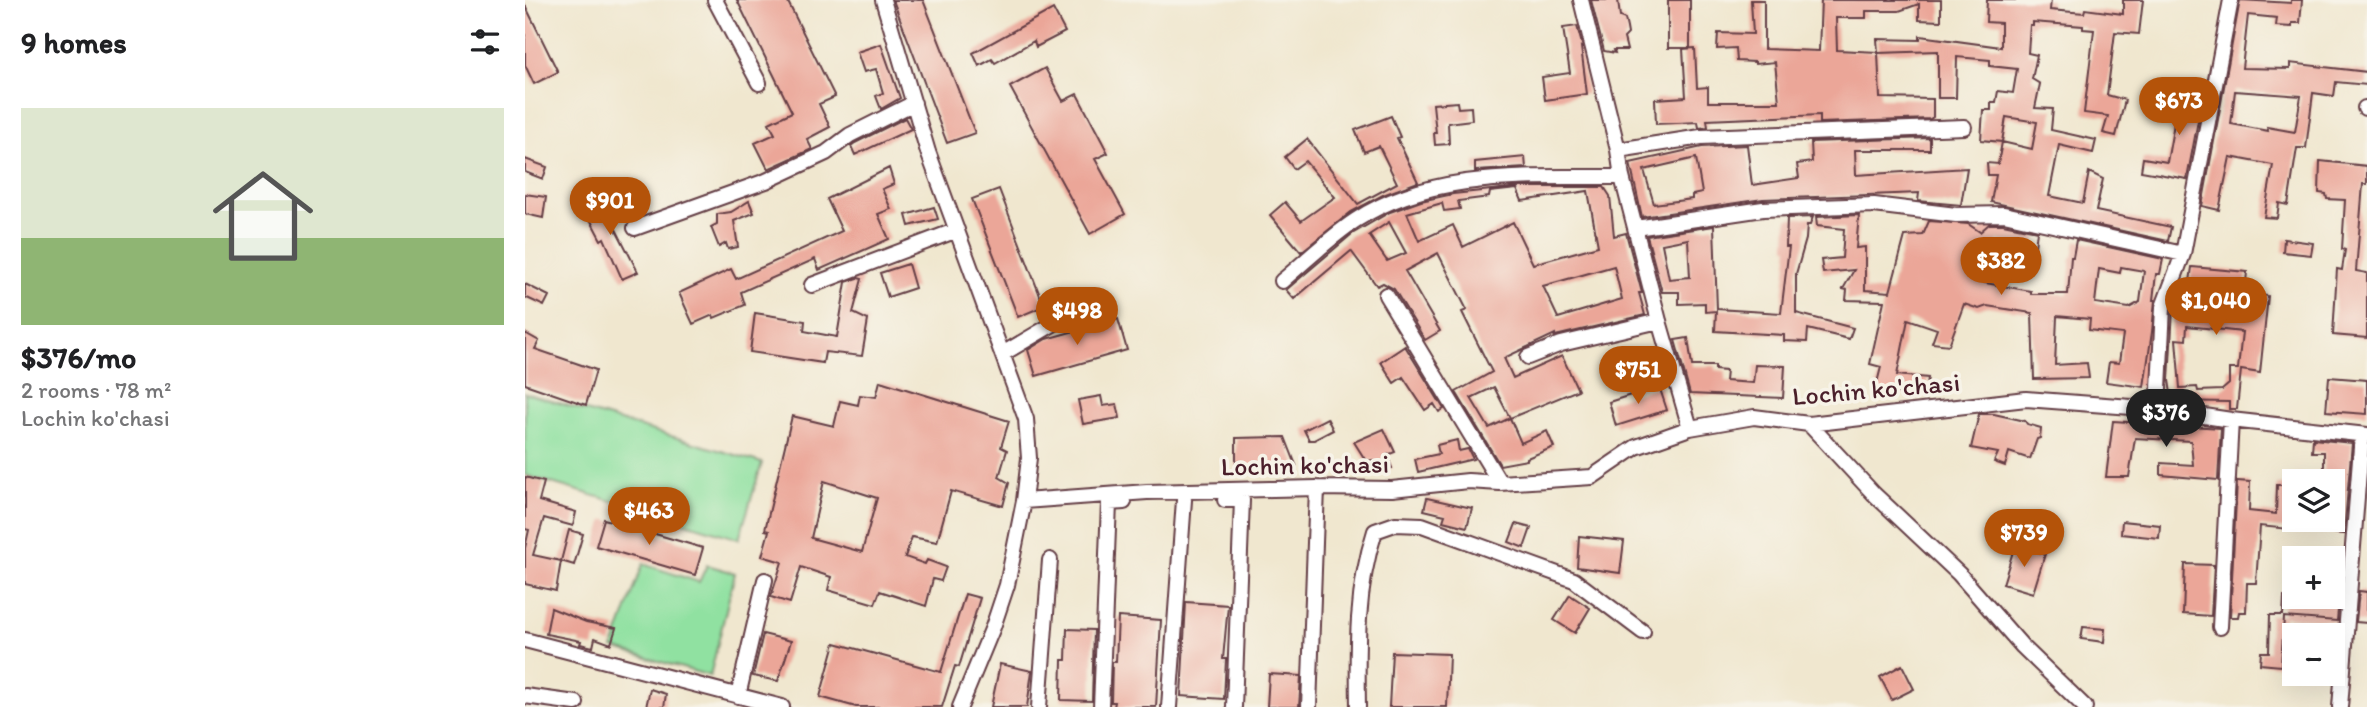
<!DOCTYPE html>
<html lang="en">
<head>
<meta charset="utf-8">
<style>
  body { margin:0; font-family:Itim,sans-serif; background:#f6f6f6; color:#202124; height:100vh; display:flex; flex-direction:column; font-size:26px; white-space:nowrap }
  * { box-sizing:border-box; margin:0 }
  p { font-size:23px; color:#757577 }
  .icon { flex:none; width:38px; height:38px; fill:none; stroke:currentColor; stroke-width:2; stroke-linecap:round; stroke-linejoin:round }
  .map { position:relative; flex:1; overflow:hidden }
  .sheet { display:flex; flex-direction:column; background:#fff; width:525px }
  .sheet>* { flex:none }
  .tools { position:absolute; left:1757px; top:469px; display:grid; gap:14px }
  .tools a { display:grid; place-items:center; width:63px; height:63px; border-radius:0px; background:#fff; box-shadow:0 7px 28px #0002; font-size:35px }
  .price { position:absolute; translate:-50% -60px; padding:0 16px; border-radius:24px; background:#b45309; color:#fff; font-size:23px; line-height:46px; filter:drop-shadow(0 2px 4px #0008) }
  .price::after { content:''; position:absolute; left:50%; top:42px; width:21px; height:16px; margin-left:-10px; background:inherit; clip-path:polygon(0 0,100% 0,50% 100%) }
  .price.selected { background:#222; color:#fff }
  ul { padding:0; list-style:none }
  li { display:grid; align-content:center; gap:14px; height:371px; padding:0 21px }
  li span { display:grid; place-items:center; height:217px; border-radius:0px; color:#555 }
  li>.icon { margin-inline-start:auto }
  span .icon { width:126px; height:126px; fill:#fffc; stroke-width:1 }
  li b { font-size:30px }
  h2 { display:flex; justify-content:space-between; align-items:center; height:84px; padding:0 21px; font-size:30px }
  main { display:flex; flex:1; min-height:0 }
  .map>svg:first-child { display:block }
  .green { fill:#90e1a1; stroke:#6d8066; stroke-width:2 }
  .building { fill:#eba698; fill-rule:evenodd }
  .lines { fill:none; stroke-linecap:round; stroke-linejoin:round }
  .minor-casing { stroke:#633d44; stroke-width:18 }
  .minor { stroke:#fff; stroke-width:14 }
  .labels { text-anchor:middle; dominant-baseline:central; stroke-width:7; stroke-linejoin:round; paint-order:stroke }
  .street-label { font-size:26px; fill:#4a1f2b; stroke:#f7f3e8 }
</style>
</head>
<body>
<main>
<section class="sheet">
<h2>9 homes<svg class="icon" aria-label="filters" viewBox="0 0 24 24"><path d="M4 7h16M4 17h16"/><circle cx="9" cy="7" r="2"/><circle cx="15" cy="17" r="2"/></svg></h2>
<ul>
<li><span style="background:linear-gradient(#dfe7d0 60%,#8fb573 0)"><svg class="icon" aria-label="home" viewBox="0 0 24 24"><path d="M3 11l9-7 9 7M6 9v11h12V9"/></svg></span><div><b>$376/mo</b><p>2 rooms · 78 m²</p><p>Lochin ko'chasi</p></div></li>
</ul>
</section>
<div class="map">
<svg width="1842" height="707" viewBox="0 0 1842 707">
  <rect width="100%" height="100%" fill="#f7f3e8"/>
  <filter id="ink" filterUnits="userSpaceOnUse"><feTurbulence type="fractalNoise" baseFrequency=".0143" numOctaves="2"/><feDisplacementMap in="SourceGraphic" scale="14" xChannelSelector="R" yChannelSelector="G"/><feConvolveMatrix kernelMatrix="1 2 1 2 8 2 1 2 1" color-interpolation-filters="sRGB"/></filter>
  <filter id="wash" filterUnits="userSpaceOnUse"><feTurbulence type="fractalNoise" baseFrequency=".00686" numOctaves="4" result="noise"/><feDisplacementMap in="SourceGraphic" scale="28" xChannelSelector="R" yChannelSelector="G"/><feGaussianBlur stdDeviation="1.57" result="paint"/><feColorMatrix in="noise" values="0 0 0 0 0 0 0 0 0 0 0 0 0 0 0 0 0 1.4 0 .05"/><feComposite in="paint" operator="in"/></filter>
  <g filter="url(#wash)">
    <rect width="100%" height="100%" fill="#f0e7cf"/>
    <!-- green -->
    <path class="green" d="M0,393L237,463L214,539L0,475Z
      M118,564L174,582L182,565L210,573L185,676L88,648Z"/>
    <g id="blocks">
      <!-- building -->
      <path class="building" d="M212,0H262L310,97L294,104L305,127L282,139L287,149L243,169L230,143L250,134L244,123L267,112Z
        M368,0H398L450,133L422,143Z
        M1066,0H1093L1095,17L1100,19L1102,28L1103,34L1099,38L1102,50H1089L1090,53L1079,51Z
        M1143,0H1165V48H1143Z
        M1226,0H1239V49L1294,51L1296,0H1416V21L1394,20V4L1374,11H1341V18H1311L1312,50L1353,52L1352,39L1395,40V36L1476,47V23L1461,22L1462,0H1526L1525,10L1559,13L1560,9L1598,14V0H1618L1614,34L1590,32L1582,95L1600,100L1591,136L1578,133L1583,116L1559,113L1569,30L1558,29V26L1508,22V25H1505L1503,53L1512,55L1507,79L1515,84L1510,108L1528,109L1526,130L1571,140L1568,153L1534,145L1524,196L1558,203L1564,172L1578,179L1571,211L1646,227L1643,241L1466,202L1471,175H1463L1462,163L1473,164L1477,142L1456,140L1458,110H1466V102H1471L1473,91L1488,93L1492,69L1465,66V60L1432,57L1431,98H1413V51L1353,53L1355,98L1408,99V117L1405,119L1295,123V115L1182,120L1183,127L1174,128L1173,122L1131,124L1130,99L1161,97L1158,49L1170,48L1172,88L1183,87V102H1254L1250,62L1230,64V62L1212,61L1211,48L1192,49L1193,33L1228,34ZM1481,117L1512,122L1507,149L1477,142Z
        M1715,0L1766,3V0H1777L1775,23H1767V27L1751,26L1752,18L1723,15L1717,68L1765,69V63L1842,72V85L1811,82L1809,96L1788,93L1781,148H1772L1763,205L1754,203L1752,218L1739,217L1748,165L1705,157L1694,210L1677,206ZM1710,91L1776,96L1770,132L1742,127L1743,131L1706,124Z
        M0,5L33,72L9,84L0,65Z
        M528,9L540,32L511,47L509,41L470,63L467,59L454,66L448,53Z
        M1052,26L1058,48L1056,47L1062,94L1020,100L1017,77L1045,73L1038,28Z
        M356,44L375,98L356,109L351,96L358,93L351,69L339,72L332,52Z
        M520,68L538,101L552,94L583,153L570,159L600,214L565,234L485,87Z
        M1643,91L1678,94L1662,179L1616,171L1618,158L1642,162L1652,107L1642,106Z
        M932,102L933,108L946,107L947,120L923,123L924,144L910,145L909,133H911L908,104Z
        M866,116L875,137L872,138L893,182L858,195L826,212L776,252L745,215L760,202L776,221L810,197L780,161L769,169L760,157L782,139L833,204L872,183L854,146L839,152L830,130Z
        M380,118L386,129L330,155L326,146L330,143Z
        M1405,138V150H1330L1331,175L1442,168L1436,205L1393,201L1394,193L1238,199L1117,217L1105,163L1177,147L1222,145L1227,185L1274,178L1272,164L1287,162L1286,142ZM1171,158L1177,193L1167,195V199L1129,204L1119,170Z
        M1000,157L1001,168L950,171V162Z
        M0,159L22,167L18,179L0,172Z
        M1795,161L1842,166V184H1838L1831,271L1842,273V338L1808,335L1812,269L1817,270L1820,250L1817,249L1820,200L1802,199L1801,194L1794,193Z
        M364,168L369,184L357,189L366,209L353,214L364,239L294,270L290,259L216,292L220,305L189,318L188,315L168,324L154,293L206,269L211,279L317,231L302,199Z
        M995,187H1079L1085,196L1089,236L1101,233L1117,293H1114L1120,315L1030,336V334L979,358L988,378L1037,356L1053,390L985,418L996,443L1022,431L1029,447L1002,458V460L975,465L931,392L967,372L937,312L942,310L913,253L880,271L915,331L900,340L869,289L858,283L852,286L826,251L769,299L761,290L827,234L865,212L896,201L928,194ZM992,189L997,201L1063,191L1073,246L1008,264L988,222L938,247L928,225L894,241L882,213L917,203L919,211L935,209L933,201L964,197L965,192ZM864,222L881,253L862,261L844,235ZM1089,266L1097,299L1033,318L1018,286ZM969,387L985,418L964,428L946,398Z
        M474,189L519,306L493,317L447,199Z
        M0,194L21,197L18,218L0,214Z
        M55,200L77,202L113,272L97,279L79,238L76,240Z
        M224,201L229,213L209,221L213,247L203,249L201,243L194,247L186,227L192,224V214L206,212Z
        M409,207L413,219L384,226L381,215Z
        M1334,215L1331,248L1340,247V290L1365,292L1380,236L1398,235L1404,221L1443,224L1455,232L1464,224H1478L1512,231L1510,247L1473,241L1460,283L1506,291V294H1543L1546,257H1548L1551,240L1638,259L1635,274H1631L1628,300H1630L1627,332L1619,387L1581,382L1584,362L1594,363L1598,334L1564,330L1565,319L1532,316L1530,365L1562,363L1564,378L1509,379L1507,313L1462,306L1454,309L1439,304L1424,345L1407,343L1412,329L1383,319L1372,375L1403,378L1400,396L1350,391L1356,367L1345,364L1359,301L1321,300L1322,290L1318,289L1329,270L1298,273L1296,260L1317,258L1319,229L1292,226L1291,217ZM1596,267L1619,271L1615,302L1604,308L1570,303L1574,269L1595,273Z
        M1288,217L1285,225H1282L1281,239L1271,274V313L1328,328L1324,339L1283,329L1282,342L1259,341V335L1190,331L1191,311L1180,312V303L1154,304V292H1137L1122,236L1189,226L1192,309L1256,313L1264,247H1261L1262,218ZM1163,239L1165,277L1144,279L1137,244Z
        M1759,239L1788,243L1786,255L1758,252Z
        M383,264L390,288L363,297L355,273Z
        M1667,267L1722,272L1720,293L1743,296L1735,373L1716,370L1712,409H1704V402L1647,401L1644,380L1648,309L1650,303L1662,304ZM1662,326L1717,332L1713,369H1704V384L1697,390L1673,391L1672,387L1655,388L1651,339L1661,340Z
        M333,278L337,279L328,313L343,320L337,356L300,352L298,363L225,352L230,313L280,321L279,331L312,337L321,282Z
        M0,284L24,296L19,306L0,297Z
        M593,319L602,350L511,376L503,350L521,339Z
        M0,333L14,341L10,349L71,370L61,405L0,384Z
        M1163,338L1167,366H1190V370L1201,371L1200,381L1228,383L1230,365L1260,366L1258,398L1165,394L1150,340Z
        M880,346L919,409L914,412L909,404L900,410L878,377L869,383L856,362Z
        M1804,377L1842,380V414L1801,411Z
        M355,381L484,421L476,447L482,450L474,477L484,483L478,506L426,491L412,542L387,537L380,557L400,564L402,560L421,567L416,581L408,579L401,606L355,591L350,604L303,590L306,577L276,567L265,603L246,597L257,562L237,556L244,531L240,530L267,416L309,426L315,401L333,405L335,395L351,397ZM299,481L352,498L337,552L286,538Z
        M1134,386L1142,410L1091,426L1084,402Z
        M576,396L578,406L592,404L595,418L558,424L553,400Z
        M1454,414H1469L1500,421L1502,424L1516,428L1515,438L1512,439L1505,459L1484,452L1480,466L1469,462L1473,453L1446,448Z
        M802,418L808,430L789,440H784L779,430Z
        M1588,421L1696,428L1693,480L1636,475V463L1668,465L1666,441L1610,438L1604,477H1581Z
        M859,429L870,452L862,455L867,468L853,471L848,460L841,461L829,442Z
        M760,437L771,465L711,466V438Z
        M1788,439L1827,443L1819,534L1796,532L1798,520H1808V481H1799V452H1787Z
        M932,440L934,451L943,449L948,459L893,472L890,459L914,454L912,445Z
        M0,477L19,482L14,501L51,512L48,526L19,518L8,555L36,561L31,591L0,584V548L4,530L0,529Z
        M1712,481L1725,482L1724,511L1751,514L1752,485H1769V500H1766L1764,529L1735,526L1731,583H1722L1721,612H1714L1713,617H1705Z
        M902,498L947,508L942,527L918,521L920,515L899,510Z
        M79,519L178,548L170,575L71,546Z
        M1597,521L1635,525L1634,538L1596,534Z
        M991,524L1006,528L999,548L984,542Z
        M44,530L58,534L49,565L36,561Z
        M1054,536L1099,541L1095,573L1052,567Z
        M1490,545L1520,554L1508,593L1478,584Z
        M1660,564L1689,565L1686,616L1658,614Z
        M1808,575L1816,576L1812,621L1759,617L1756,666L1735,664L1736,652H1744L1745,615H1758L1759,597H1808Z
        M1834,591L1842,592V623L1831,622Z
        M440,594L455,598L434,667L430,666L417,707H331L295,697L310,643L416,672Z
        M1045,595L1065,608L1050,633L1029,620Z
        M661,602L703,605L698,659H701L699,699L656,696Z
        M26,608L61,622L91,628L86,644L70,638L68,647L55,644L56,641L21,634Z
        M593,617L636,620L631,707H589L590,702H586L587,662H591Z
        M1558,627L1580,629L1579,642L1556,639Z
        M542,629L569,630L567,701L536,700L537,660H541Z
        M238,634L266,641L253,681L228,676Z
        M867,652L924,654L922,707H864Z
        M475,664L507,671L502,707H466Z
        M1377,665L1389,689L1367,700L1355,677Z
        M744,674L776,676L774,707H742Z
        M125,689L141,694L139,707H121Z"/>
    </g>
  </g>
  <g filter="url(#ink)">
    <use href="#blocks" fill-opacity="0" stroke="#633d44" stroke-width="2"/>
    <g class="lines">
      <!-- minor casing -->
      <g class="minor-casing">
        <path id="minor" d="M190,0L234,83
          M358,0L403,152L501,419L504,458L499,501L482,585L468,627L435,707
          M1056,0L1093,150L1097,177L1134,321L1165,428
          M1840,108H1842
          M1093,150L1176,137L1439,127
          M110,228L241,181L301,153L325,135L389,103
          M1111,228L1238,209L1349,205L1431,215L1479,214L1658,254
          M757,281C781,261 805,237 831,220C909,169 1009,178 1097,177
          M287,285L432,230
          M861,295L975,483
          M479,353L552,310L576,307
          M1003,357L1036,344L1134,321
          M1633,409L1638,307L1658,254L1706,0
          M1284,424L1349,494L1434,574L1497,646L1560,707
          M700,500H717L709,707
          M499,501L622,492L792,488L867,489L943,481L975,483L1067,477L1111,447L1165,428L1229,417L1284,424L1501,399L1633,409L1706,420L1842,435
          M1695,627L1706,420
          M0,640L257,707
          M0,696L51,703
          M213,696L240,580
          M514,707L525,560
          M576,707L584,503L599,502
          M644,707L659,500
          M784,707L792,488
          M833,707C832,647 831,589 850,531L870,524L897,525L1049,580L1118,632
          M1815,707L1837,435"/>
      </g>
      <!-- minor -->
      <use href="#minor" class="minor"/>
    </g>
  </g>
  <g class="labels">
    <!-- street labels -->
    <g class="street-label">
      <text transform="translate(1351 389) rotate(-5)">Lochin ko'chasi</text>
      <text transform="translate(780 465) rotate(-1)">Lochin ko'chasi</text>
    </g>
  </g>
</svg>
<div class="tools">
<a><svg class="icon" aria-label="layers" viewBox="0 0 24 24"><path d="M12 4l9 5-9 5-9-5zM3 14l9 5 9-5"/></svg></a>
<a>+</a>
<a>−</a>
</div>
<b class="price" style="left:1654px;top:137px">$673</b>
<b class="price" style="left:85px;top:237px">$901</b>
<b class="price" style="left:1476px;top:297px">$382</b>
<b class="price" style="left:1691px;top:337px">$1,040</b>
<b class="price" style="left:552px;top:347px">$498</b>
<b class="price" style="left:1113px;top:406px">$751</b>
<b class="price selected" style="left:1641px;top:449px">$376</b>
<b class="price" style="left:124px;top:547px">$463</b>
<b class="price" style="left:1499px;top:569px">$739</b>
</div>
</main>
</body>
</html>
